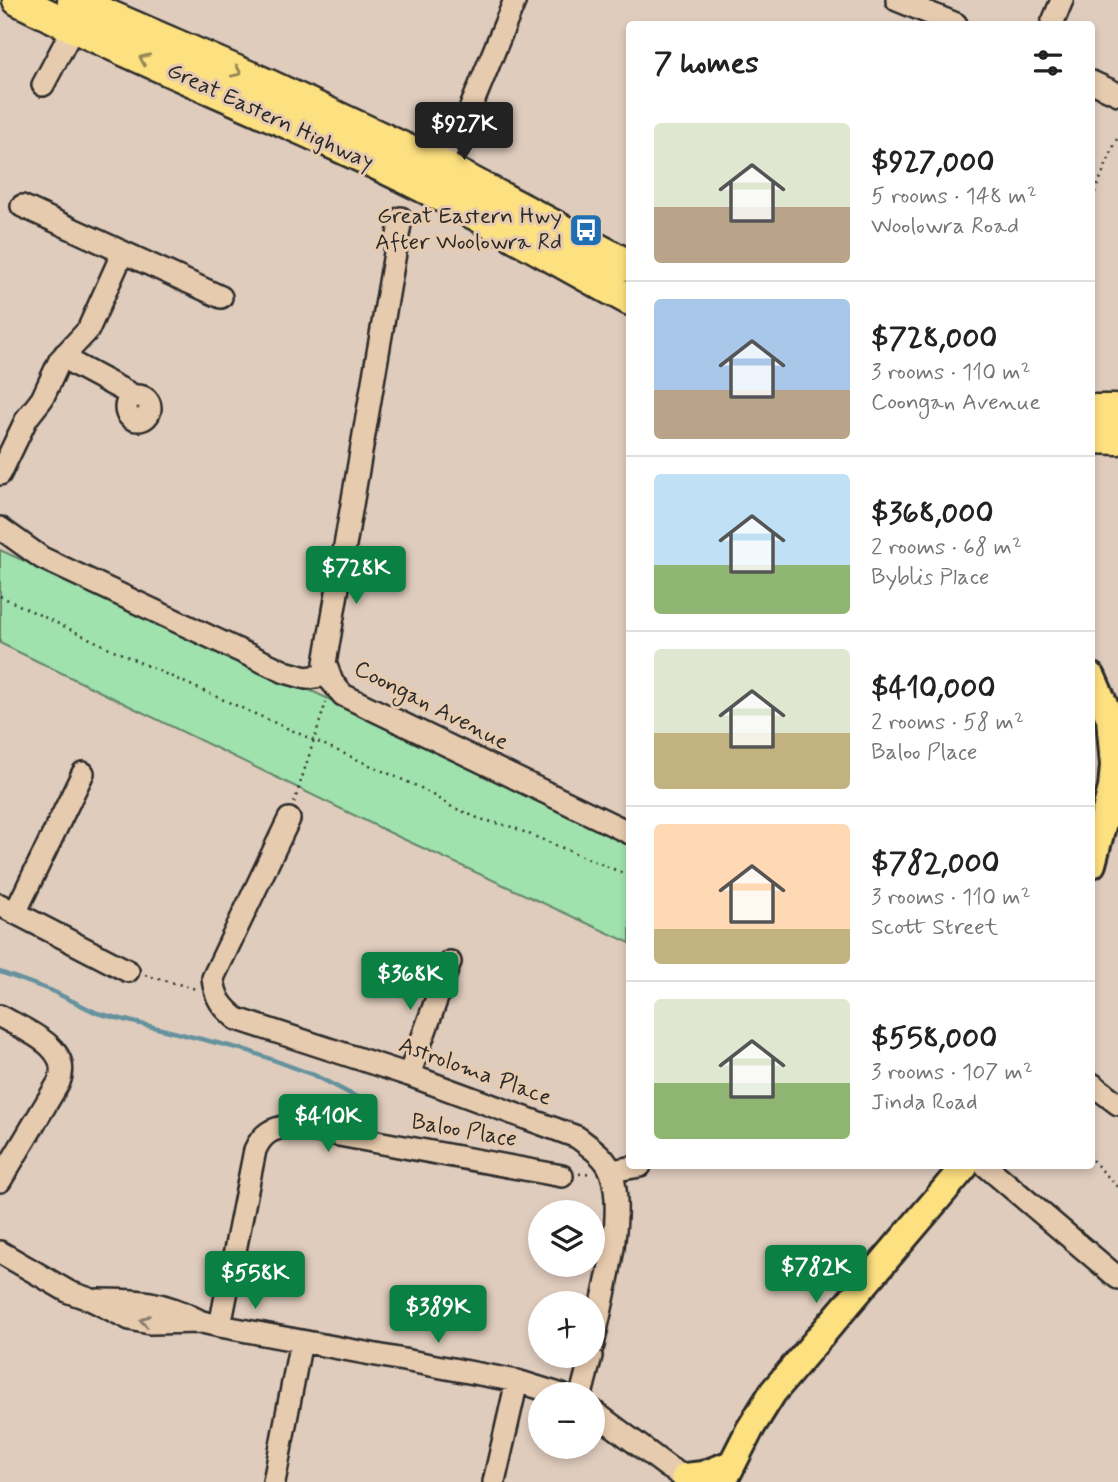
<!DOCTYPE html>
<html lang="en">
<head>
<meta charset="utf-8">
<style>
  body { margin:0; font-family:Mynerve,sans-serif; background:#f6f6f6; color:#222; height:100vh; display:flex; flex-direction:column; font-size:26px; white-space:nowrap }
  * { box-sizing:border-box; margin:0 }
  p { font-size:23px; color:#767676 }
  .icon { flex:none; width:38px; height:38px; fill:none; stroke:currentColor; stroke-width:2; stroke-linecap:round; stroke-linejoin:round }
  .map { position:relative; flex:1; overflow:hidden }
  .drawer { position:absolute; left:626px; top:21px; width:469px; height:1148px; display:flex; flex-direction:column; background:#fff; border-radius:7px; box-shadow:0 4px 10px #0003 }
  .drawer>* { flex:none }
  .buttons { position:absolute; left:528px; top:1200px; display:grid; gap:14px }
  .buttons a { display:grid; place-items:center; width:77px; height:77px; border-radius:50%; background:#fff; box-shadow:0 4px 10px #0003; font-size:35px }
  .price { position:absolute; translate:-50% -60px; padding:0 16px; border-radius:7px; background:#0b8043; color:#fff; font-size:23px; line-height:46px; filter:drop-shadow(0 2px 4px #0008) }
  .price::after { content:''; position:absolute; left:50%; top:42px; width:21px; height:16px; margin-left:-10px; background:inherit; clip-path:polygon(0 0,100% 0,50% 100%) }
  .price.on { background:#222; color:#fff }
  ul { padding:0; list-style:none }
  li { display:flex; align-items:center; gap:21px; height:175px; padding:0 28px }
  li+li { border-top:2px solid #e0e0e0 }
  li span { display:grid; place-items:center; flex:none; width:196px; height:140px; border-radius:7px; color:#555 }
  li>.icon { margin-inline-start:auto }
  span .icon { width:84px; height:84px; fill:#fffc; stroke-width:1 }
  li b { font-size:30px }
  h2 { display:flex; justify-content:space-between; align-items:center; height:84px; padding:0 28px; font-size:30px }
  .map>svg:first-child { display:block }
  .green { fill:#9fe2ad; stroke:#65866c; stroke-width:2 }
  .lines { fill:none; stroke-linecap:round; stroke-linejoin:round }
  .stream { stroke:#65929e; stroke-width:4.5 }
  .minor-casing { stroke:#2b2b2b; stroke-width:26 }
  .major-casing { stroke:#2b2b2b; stroke-width:32 }
  .highway-casing { stroke:#2b2b2b; stroke-width:35 }
  .path { stroke:#2b2b2b; stroke-width:2.5; stroke-dasharray:2 5; stroke-linecap:butt }
  .minor { stroke:#e7cbae; stroke-width:21 }
  .major { stroke:#fde080; stroke-width:26 }
  .highway { stroke:#fde080; stroke-width:30 }
  .oneway { stroke:#948656 }
  .oneway2 { stroke:#897b6c }
  .labels { text-anchor:middle; dominant-baseline:central; stroke-width:6; stroke-linejoin:round; paint-order:stroke }
  .street-label { font-size:23px; fill:#2b2b2b; stroke:#e7cbae }
  .poi-label { font-size:23px; fill:#2b2b2b; stroke:#e7cbae; text-anchor:end }
</style>
</head>
<body>
<div class="map">
<svg width="1118" height="1482" viewBox="0 0 1118 1482">
  <rect width="100%" height="100%" fill="#dfccbd"/>
  <filter id="ink" filterUnits="userSpaceOnUse"><feTurbulence type="fractalNoise" baseFrequency=".0143" numOctaves="2"/><feDisplacementMap in="SourceGraphic" scale="14" xChannelSelector="R" yChannelSelector="G"/><feConvolveMatrix kernelMatrix="1 2 1 2 8 2 1 2 1" color-interpolation-filters="sRGB"/></filter>
  <g filter="url(#ink)">
    <!-- green -->
    <path class="green" d="M0,550L316,693L630,843V943L401,838L0,643Z"/>
    <g class="lines">
      <!-- stream -->
      <path class="stream" d="M0,972L50,990L97,1013L249,1051L314,1075L374,1106"/>
      <!-- minor casing -->
      <g class="minor-casing">
        <path id="minor" d="M897,0L956,24
          M1052,24L1062,0
          M1092,82L1118,94
          M43,85L79,17
          M435,176L460,122L469,112L515,0
          M22,206L221,297
          M401,218L325,663L332,682L343,695L630,833
          M65,354L76,365L134,396
          M126 408a12 12 0 1 1 24 0a12 12 0 1 1-24 0Z
          M0,474L27,418L42,399L60,360L88,330L123,252
          M0,528L42,558L285,672L306,678L329,675
          M289,819L213,978C215,998 222,1007 237,1019L409,1075L577,1137C590,1147 605,1156 611,1172C627,1216 602,1299 593,1345
          M0,905L128,971
          M15,913L83,773
          M0,1016C24,1030 73,1047 59,1082L0,1181
          M409,1075L450,962
          M1092,1084L1118,1104
          M986,1166L1118,1278
          M611,1171L640,1166
          M0,1252L69,1292L92,1300L130,1319L150,1323L202,1322L220,1326L517,1381L562,1395
          M98,1300C139,1300 161,1301 198,1320
          M220,1326L255,1150C262,1134 272,1128 290,1126L562,1176
          M581,1395L591,1356
          M593,1411L668,1467L692,1482
          M274,1482L301,1341
          M494,1482L517,1381"/>
      </g>
      <!-- major casing -->
      <g class="major-casing">
        <path id="major" d="M1092,677L1110,718L1114,765L1112,788L1092,864
          M685,1477L703,1475L731,1464
          M723,1482L750,1429L773,1392L965,1166"/>
      </g>
      <!-- highway casing -->
      <g class="highway-casing">
        <path id="highway" d="M18,0C153,68 294,121 429,190C497,225 563,264 630,300
          M73,0L271,86L440,165L630,266
          M1092,410H1118
          M1092,438L1118,439"/>
      </g>
      <!-- path -->
      <path class="path" d="M1092,199L1118,136
        M0,596L141,663L421,788L452,807L480,819L512,827L630,876
        M294,803L326,702
        M145,975L196,989
        M1092,1160L1118,1187
        M579,1174L593,1173"/>
      <!-- minor -->
      <use href="#minor" class="minor"/>
      <!-- major -->
      <use href="#major" class="major"/>
      <!-- highway -->
      <use href="#highway" class="highway"/>
    </g>
    <!-- one-way arrows -->
    <defs><path id="oneway-chevron" d="M-2-3.5L2.5 0L-2 3.5" fill="none" stroke-width="1.6" stroke-linecap="round" stroke-linejoin="round" transform="scale(1.75)"/></defs>
    <g class="oneway">
      <use href="#oneway-chevron" transform="translate(144 59) rotate(-156)"/>
      <use href="#oneway-chevron" transform="translate(237 72) rotate(24)"/>
    </g>
    <use class="oneway2" href="#oneway-chevron" transform="translate(145 1321) rotate(-171)"/>
  </g>
  <!-- icons -->
  <defs>
    <g id="bus-square" transform="scale(1.75)"><rect x="-9" y="-9" width="18" height="18" rx="4" fill="#1f6fb2" stroke="#e7cbae"/><path d="M-5-6H5V4H4V6H2V4H-2V6H-4V4H-5ZM-3.5-4V0h7V-4ZM-3.5 1.2v1.5H-2V1.2ZM2 1.2v1.5H3.5V1.2Z" fill="#fff"/></g>
  </defs>
  <g fill-rule="evenodd">
    <use href="#bus-square" x="586" y="230"/>
  </g>
  <g class="labels">
    <!-- street labels -->
    <g class="street-label">
      <text transform="translate(270 117) rotate(25)">Great Eastern Highway</text>
      <text transform="translate(431 706) rotate(27)">Coongan Avenue</text>
      <text transform="translate(475 1072) rotate(20)">Astroloma Place</text>
      <text transform="translate(464 1131) rotate(10)">Baloo Place</text>
    </g>
    <!-- poi labels -->
    <g class="poi-label">
      <text x="562" y="217">Great Eastern Hwy<tspan x="562" dy="26">After Woolowra Rd</tspan></text>
    </g>
  </g>
</svg>
<div class="buttons">
<a><svg class="icon" aria-label="layers" viewBox="0 0 24 24"><path d="M12 4l9 5-9 5-9-5zM3 14l9 5 9-5"/></svg></a>
<a>+</a>
<a>−</a>
</div>
<b class="price on" style="left:464px;top:162px">$927K</b>
<b class="price" style="left:356px;top:606px">$728K</b>
<b class="price" style="left:410px;top:1012px">$368K</b>
<b class="price" style="left:328px;top:1154px">$410K</b>
<b class="price" style="left:816px;top:1305px">$782K</b>
<b class="price" style="left:255px;top:1311px">$558K</b>
<b class="price" style="left:438px;top:1345px">$389K</b>
<section class="drawer">
<h2>7 homes<svg class="icon" aria-label="filters" viewBox="0 0 24 24"><path d="M4 7h16M4 17h16"/><circle cx="9" cy="7" r="2"/><circle cx="15" cy="17" r="2"/></svg></h2>
<ul>
<li><span style="background:linear-gradient(#dfe7d0 60%,#b9a48a 0)"><svg class="icon" aria-label="home" viewBox="0 0 24 24"><path d="M3 11l9-7 9 7M6 9v11h12V9"/></svg></span><div><b>$927,000</b><p>5 rooms · 148 m²</p><p>Woolowra Road</p></div></li>
<li><span style="background:linear-gradient(#a9c7e8 65%,#b9a48a 0)"><svg class="icon" aria-label="home" viewBox="0 0 24 24"><path d="M3 11l9-7 9 7M6 9v11h12V9"/></svg></span><div><b>$728,000</b><p>3 rooms · 110 m²</p><p>Coongan Avenue</p></div></li>
<li><span style="background:linear-gradient(#bfe0f5 65%,#8fb573 0)"><svg class="icon" aria-label="home" viewBox="0 0 24 24"><path d="M3 11l9-7 9 7M6 9v11h12V9"/></svg></span><div><b>$368,000</b><p>2 rooms · 68 m²</p><p>Byblis Place</p></div></li>
<li><span style="background:linear-gradient(#dfe7d0 60%,#c2b280 0)"><svg class="icon" aria-label="home" viewBox="0 0 24 24"><path d="M3 11l9-7 9 7M6 9v11h12V9"/></svg></span><div><b>$410,000</b><p>2 rooms · 58 m²</p><p>Baloo Place</p></div></li>
<li><span style="background:linear-gradient(#ffd9b3 75%,#c2b280 0)"><svg class="icon" aria-label="home" viewBox="0 0 24 24"><path d="M3 11l9-7 9 7M6 9v11h12V9"/></svg></span><div><b>$782,000</b><p>3 rooms · 110 m²</p><p>Scott Street</p></div></li>
<li><span style="background:linear-gradient(#dfe7d0 60%,#8fb573 0)"><svg class="icon" aria-label="home" viewBox="0 0 24 24"><path d="M3 11l9-7 9 7M6 9v11h12V9"/></svg></span><div><b>$558,000</b><p>3 rooms · 107 m²</p><p>Jinda Road</p></div></li>
</ul>
</section>
</div>
</body>
</html>
